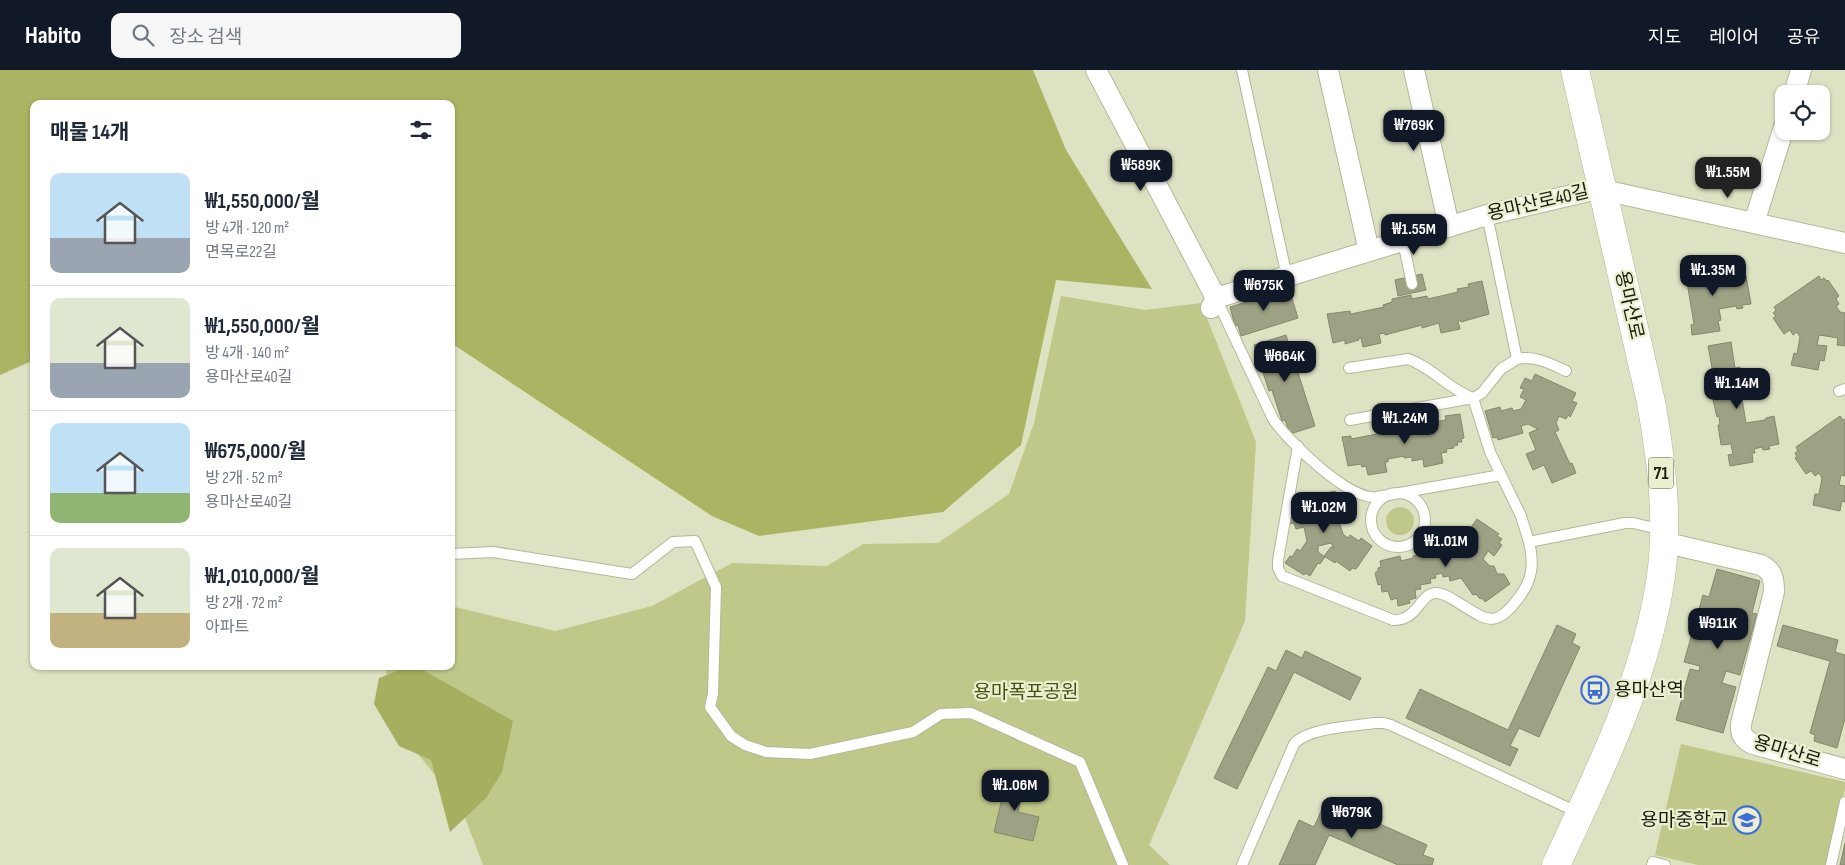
<!DOCTYPE html>
<html lang="ko">
<head>
<meta charset="utf-8">
<style>
  body { margin:0; font-family:"Sofia Sans Condensed","Noto Sans KR",sans-serif; background:#f6f6f7; color:#1f2937; height:100vh; display:flex; flex-direction:column; font-size:19px; white-space:nowrap }
  * { box-sizing:border-box; margin:0 }
  p { font-size:16px; color:#747a83 }
  .icon { flex:none; width:28px; height:28px; fill:none; stroke:currentColor; stroke-width:2; stroke-linecap:round; stroke-linejoin:round }
  .map { position:relative; flex:1; overflow:hidden }
  .sheet { position:absolute; left:30px; top:30px; width:425px; height:570px; display:flex; flex-direction:column; background:#fff; border-radius:10px; box-shadow:0 1px 4px #0004 }
  .sheet>* { flex:none }
  .fabs { position:absolute; left:1775px; top:15px; display:grid; gap:10px }
  .fabs a { display:grid; place-items:center; width:55px; height:55px; border-radius:10px; background:#fff; box-shadow:0 1px 4px #0004; font-size:25px }
  .price { position:absolute; translate:-50% -42px; padding:0 11px; border-radius:10px; background:#111827; color:#fff; font-size:16px; line-height:32px; filter:drop-shadow(0 1px 2px #0008) }
  .price::after { content:''; position:absolute; left:50%; top:30px; width:15px; height:11px; margin-left:-8px; background:inherit; clip-path:polygon(0 0,100% 0,50% 100%) }
  .price.selected { background:#222; color:#fff }
  ul { padding:0; list-style:none }
  li { display:flex; align-items:center; gap:15px; height:125px; padding:0 20px }
  li+li { border-top:1px solid #e0e1e3 }
  li span { display:grid; place-items:center; flex:none; width:140px; height:100px; border-radius:10px; color:#555 }
  li>.icon { margin-inline-start:auto }
  span .icon { width:60px; height:60px; fill:#fffc; stroke-width:1 }
  li b { font-size:21px }
  h2 { display:flex; justify-content:space-between; align-items:center; height:60px; padding:0 20px; font-size:21px }
  header { display:flex; align-items:center; gap:30px; box-sizing:border-box; height:70px; padding:0 25px; background:#111827; color:#fff }
  header strong { font-size:24px }
  nav { display:flex; gap:28px; margin-inline-start:auto; font-size:18px }
  .search { width:350px; height:45px; background:#f6f6f7; display:flex; align-items:center; gap:12px; box-sizing:border-box; padding:0 18px; border-radius:10px; color:#747a83; font-size:19px }
  .map>svg:first-child { display:block }
  .green { fill:#bfc789 }
  .forest { fill:#aab463 }
  .water { fill:#a6af5f }
  .building { fill:#9ea284; stroke:#83886a }
  .lines { fill:none; stroke-linecap:round; stroke-linejoin:round }
  .service-casing { stroke:#b3b898; stroke-width:12 }
  .minor-casing { stroke:#b3b898; stroke-width:22 }
  .primary-casing { stroke:#b3b898; stroke-width:29 }
  .service { stroke:#fff; stroke-width:10 }
  .minor { stroke:#fff; stroke-width:20 }
  .primary { stroke:#fff; stroke-width:28 }
  .labels { text-anchor:middle; dominant-baseline:central; stroke-width:4.5; stroke-linejoin:round; paint-order:stroke }
  .shield { fill:#eaf0cf; stroke:#595c4a; stroke-width:1 }
  .shield-label { font-size:18px; font-weight:bold; fill:#1b1d11 }
  .street-label { font-size:19px; fill:#1b1d11; stroke:#eaf0cf }
  .poi-label { font-size:19px; fill:#1b1d11; stroke:#eaf0cf; text-anchor:start }
  .park-label { font-size:19px; fill:#4a5013; stroke:#eaf0cf }
</style>
</head>
<body>
<header>
<strong>Habito</strong>
<div class="search"><svg class="icon" aria-label="search" viewBox="0 0 24 24"><circle cx="10" cy="10" r="6"/><path d="M15 15l6 6"/></svg>장소 검색</div>
<nav><a>지도</a><a>레이어</a><a>공유</a></nav>
</header>
<div class="map">
<svg width="1845" height="795" viewBox="0 0 1845 795">
  <rect width="100%" height="100%" fill="#dde2c2"/>
  <!-- green -->
  <path class="green" d="M1061,226L1145,240L1201,233L1256,372L1245,551L1149,775L1170,795H483L461,737L396,657L385,596H451V536L555,561L652,536L732,493L827,496L863,474L938,473L1009,424L1034,353Z
    M1386 451a14 14 0 1 1 28 0a14 14 0 1 1-28 0Z
    M1681,674L1845,712V719L1827,795H1698L1655,785Z"/>
  <!-- forest -->
  <path class="forest" d="M0,0H1033L1066,80L1152,219L1056,210L1021,375L943,442L759,466L712,446L451,273V34H34V290L0,305Z"/>
  <!-- water -->
  <path class="water" d="M410,596H416L513,651L502,702L486,728L450,762L431,690L399,676L374,634L379,608Z"/>
  <!-- building -->
  <path class="building" d="M1708,193L1710,203L1713,202L1715,214L1732,211L1731,208L1746,206L1751,234L1742,235L1743,238L1737,239L1736,236L1719,239L1721,250L1718,251L1720,261L1692,265L1691,255L1694,254L1686,206H1683L1682,198Z
    M1422,204L1426,220L1398,226L1395,210Z
    M1819,206L1821,210L1824,208L1827,211L1828,210L1839,226L1836,229L1839,234L1836,236L1840,242L1845,243V276L1837,275L1838,268L1819,265L1817,275L1827,276L1824,291L1820,290L1818,300L1791,295L1794,283L1797,284L1800,267L1797,262L1793,265L1790,260L1784,264L1773,248L1776,246L1773,243L1776,240L1774,237Z
    M1482,211L1489,244L1461,252L1460,250L1458,251L1460,259L1441,263L1439,253L1422,258V255L1385,265V263L1379,264L1381,273L1363,277L1361,268L1358,269L1359,270L1345,274V270L1333,273L1327,244L1350,241L1351,244L1384,237L1383,235L1392,232V229L1411,225L1412,229L1427,226L1428,229L1458,222L1457,219L1469,217L1468,214Z
    M1289,219L1298,248L1241,266L1238,255L1235,256L1230,237Z
    M1286,265L1315,356L1290,364L1285,350L1282,351L1272,320L1269,321L1254,275Z
    M1731,272L1735,298L1740,297L1742,309L1739,310L1746,353L1765,350L1766,348L1774,346L1779,374L1769,376L1770,379L1763,380L1762,377L1754,379L1755,383H1752L1753,392L1730,396L1728,385L1733,384L1731,374L1721,375L1718,355H1720L1719,346L1717,347L1713,330L1718,329L1708,276Z
    M1535,304L1576,323L1572,331L1577,333L1570,347L1568,345L1566,349L1559,346L1556,353L1559,360L1555,362L1570,394L1572,393L1576,403L1552,413L1544,395L1533,400L1526,384L1536,380L1529,363L1538,359L1528,354L1521,356L1523,363L1498,370L1497,367L1493,368L1485,341L1500,337L1501,341L1512,338L1513,341L1521,339L1526,330L1520,327L1524,319L1520,318L1525,308L1532,311Z
    M1460,344L1464,368L1461,369L1462,372H1457L1458,375L1453,376L1454,378L1446,379L1447,382L1441,383L1443,393L1424,397L1423,389L1412,391V387L1404,388V386L1388,389V392H1385L1387,402L1368,405L1366,396L1362,397L1361,394L1348,396L1342,367L1351,366V369L1387,362V359L1403,355L1404,358L1419,356V358L1435,355V352L1446,350L1445,346Z
    M1840,346L1843,350L1845,349V406L1841,405L1839,415L1845,416V432L1842,431L1840,441L1813,435L1815,424H1819L1822,408L1819,403L1815,406L1811,401L1806,404L1795,388L1797,387L1795,383L1798,381L1796,377Z
    M1335,421L1336,427L1340,425L1341,429L1344,428L1348,444H1345L1346,450L1339,451L1343,464L1348,468L1350,465L1359,471L1361,468L1372,476L1356,499L1352,498L1350,501L1336,491L1335,493L1324,486L1331,477L1334,478L1331,473L1318,476V482L1325,487L1320,494L1318,493L1310,506L1305,503L1304,505L1285,493L1290,486L1292,487L1297,479L1300,481L1307,471L1304,457L1296,459L1294,453L1290,454L1287,440L1291,431Z
    M1477,449L1499,464L1497,466L1502,469L1499,473L1502,475L1494,486L1488,481L1483,489L1490,496H1494L1497,504H1504L1510,514L1485,532L1482,528L1480,529L1476,524L1473,525L1461,508L1450,511L1449,506L1443,507L1442,503L1435,505L1436,508L1430,509L1431,513L1420,515L1421,519L1415,520L1416,528L1409,530L1410,533L1398,536L1397,528L1391,530L1388,521L1382,522L1381,514L1378,515L1375,503L1378,501V498L1381,497L1380,491L1400,486L1401,491L1413,488V486L1422,484L1421,481L1442,476L1443,480L1456,477V480L1468,477L1471,473L1467,470L1475,459L1471,457Z
    M1717,499L1760,511L1752,543L1757,544L1740,605L1726,601L1722,613L1736,617L1723,663L1676,650L1690,599L1699,601L1700,596L1684,592L1703,525L1709,527Z
    M1557,555L1576,564L1572,573L1580,577L1539,667L1519,658L1510,676L1518,679L1510,696L1406,648L1420,619L1508,660Z
    M1783,555L1838,570L1835,582L1845,585V648L1837,678L1814,671L1815,665L1810,663L1830,591L1777,576Z
    M1286,580L1302,588L1305,581L1361,608L1350,630L1294,602L1237,719L1214,708L1268,597L1276,601Z
    M1008,704L1026,708L1018,742L1039,747L1033,771L994,762Z
    M1326,730L1427,775L1423,785L1434,789L1432,795H1398L1329,765L1315,795H1279L1299,750L1314,757Z
    M1845,773V795H1840Z"/>
  <g class="lines">
    <!-- service casing -->
    <g class="service-casing">
      <path id="service" d="M1242,0L1287,207
        M1487,145L1517,289C1534,285 1551,294 1566,301
        M1403,172L1412,214
        M1216,228L1273,349C1288,371 1349,431 1377,427L1501,405
        M1349,298L1408,289C1432,297 1448,319 1473,328L1490,382L1521,446L1529,472L1625,453H1633L1663,460
        M1839,321L1845,319
        M1350,350L1473,328L1482,323L1501,299L1517,289
        M1298,376L1278,490V498L1282,506L1393,550C1418,551 1420,523 1436,523C1443,523 1449,527 1454,530C1486,549 1494,562 1520,526C1533,509 1534,492 1529,472
        M1371 450a27 27 0 1 1 54 0a27 27 0 1 1-54 0Z
        M451,484L493,482L632,504L673,472L695,471L716,517L713,624L710,637L731,666L745,675L766,682L810,684L913,662L941,644L971,643L1080,692L1123,795
        M1242,795L1294,674C1308,658 1353,656 1375,653H1384L1391,655L1579,743
        M1652,795L1653,792L1665,795
        M1831,795L1845,732"/>
    </g>
    <!-- minor casing -->
    <g class="minor-casing">
      <path id="minor" d="M1096,0L1216,228
        M1328,0L1369,181
        M1414,0L1449,156
        M1794,24L1801,0
        M1603,120L1845,173
        M1754,153L1784,57
        M1211,238L1216,228L1487,145L1602,118
        M1663,472L1761,495C1773,501 1774,509 1774,522L1741,654C1740,664 1744,670 1753,674L1845,699"/>
    </g>
    <!-- primary casing -->
    <g class="primary-casing">
      <path id="primary" d="M1556,795C1599,702 1646,609 1661,506C1669,448 1661,389 1651,332L1575,0"/>
    </g>
    <!-- service -->
    <use href="#service" class="service"/>
    <!-- minor -->
    <use href="#minor" class="minor"/>
    <!-- primary -->
    <use href="#primary" class="primary"/>
  </g>
  <!-- icons -->
  <defs>
    <g id="bus-ring" transform="scale(1.4375)"><circle r="9.5" fill="#eaf0cf" stroke="#3e6cdc" stroke-width="1.5"/><path d="M-5-6H5V4H4V6H2V4H-2V6H-4V4H-5ZM-3.5-4V0h7V-4ZM-3.5 1.2v1.5H-2V1.2ZM2 1.2v1.5H3.5V1.2Z" fill="#3e6cdc"/></g>
    <g id="school-ring" transform="scale(1.4375)"><circle r="9.5" fill="#eaf0cf" stroke="#3e6cdc" stroke-width="1.5"/><path d="M0-5L7-2L0 1L-7-2ZM-4 1L0 2.5L4 1V4Q0 6-4 4Z" fill="#3e6cdc"/></g>
  </defs>
  <g fill-rule="evenodd">
    <use href="#bus-ring" x="1595" y="620"/>
    <use href="#school-ring" x="1747" y="750"/>
  </g>
  <g class="labels">
    <!-- shield labels -->
    <rect class="shield" x="1648.5" y="387.5" width="25" height="31" rx="4"/>
    <g class="shield-label">
      <text x="1661" y="403">71</text>
    </g>
    <!-- street labels -->
    <g class="street-label">
      <text transform="translate(1538 133) rotate(-13)">용마산로40길</text>
      <text transform="translate(1629 235) rotate(77)">용마산로</text>
      <text transform="translate(1787 682) rotate(17)">용마산로</text>
    </g>
    <!-- poi labels -->
    <g class="poi-label">
      <text x="1614" y="620">용마산역</text>
      <text x="1728" y="750" text-anchor="end">용마중학교</text>
    </g>
    <!-- park labels -->
    <g class="park-label">
      <text x="1026" y="622">용마폭포공원</text>
    </g>
  </g>
</svg>
<div class="fabs">
<a><svg class="icon" aria-label="locate" viewBox="0 0 24 24"><circle cx="12" cy="12" r="6"/><path d="M12 2v4M12 18v4M2 12h4M18 12h4"/></svg></a>
</div>
<b class="price" style="left:1414px;top:82px">₩769K</b>
<b class="price" style="left:1141px;top:122px">₩589K</b>
<b class="price selected" style="left:1728px;top:129px">₩1.55M</b>
<b class="price" style="left:1414px;top:186px">₩1.55M</b>
<b class="price" style="left:1713px;top:227px">₩1.35M</b>
<b class="price" style="left:1264px;top:242px">₩675K</b>
<b class="price" style="left:1285px;top:313px">₩664K</b>
<b class="price" style="left:1737px;top:340px">₩1.14M</b>
<b class="price" style="left:1405px;top:375px">₩1.24M</b>
<b class="price" style="left:1324px;top:464px">₩1.02M</b>
<b class="price" style="left:1446px;top:498px">₩1.01M</b>
<b class="price" style="left:1718px;top:580px">₩911K</b>
<b class="price" style="left:1015px;top:742px">₩1.06M</b>
<b class="price" style="left:1352px;top:769px">₩679K</b>
<section class="sheet">
<h2>매물 14개<svg class="icon" aria-label="filters" viewBox="0 0 24 24"><path d="M4 7h16M4 17h16"/><circle cx="9" cy="7" r="2"/><circle cx="15" cy="17" r="2"/></svg></h2>
<ul>
<li><span style="background:linear-gradient(#bfe0f5 65%,#9aa5b1 0)"><svg class="icon" aria-label="home" viewBox="0 0 24 24"><path d="M3 11l9-7 9 7M6 9v11h12V9"/></svg></span><div><b>₩1,550,000/월</b><p>방 4개 · 120 m²</p><p>면목로22길</p></div></li>
<li><span style="background:linear-gradient(#dfe7d0 65%,#9aa5b1 0)"><svg class="icon" aria-label="home" viewBox="0 0 24 24"><path d="M3 11l9-7 9 7M6 9v11h12V9"/></svg></span><div><b>₩1,550,000/월</b><p>방 4개 · 140 m²</p><p>용마산로40길</p></div></li>
<li><span style="background:linear-gradient(#bfe0f5 70%,#8fb573 0)"><svg class="icon" aria-label="home" viewBox="0 0 24 24"><path d="M3 11l9-7 9 7M6 9v11h12V9"/></svg></span><div><b>₩675,000/월</b><p>방 2개 · 52 m²</p><p>용마산로40길</p></div></li>
<li><span style="background:linear-gradient(#dfe7d0 65%,#c2b280 0)"><svg class="icon" aria-label="home" viewBox="0 0 24 24"><path d="M3 11l9-7 9 7M6 9v11h12V9"/></svg></span><div><b>₩1,010,000/월</b><p>방 2개 · 72 m²</p><p>아파트</p></div></li>
</ul>
</section>
</div>
</body>
</html>
